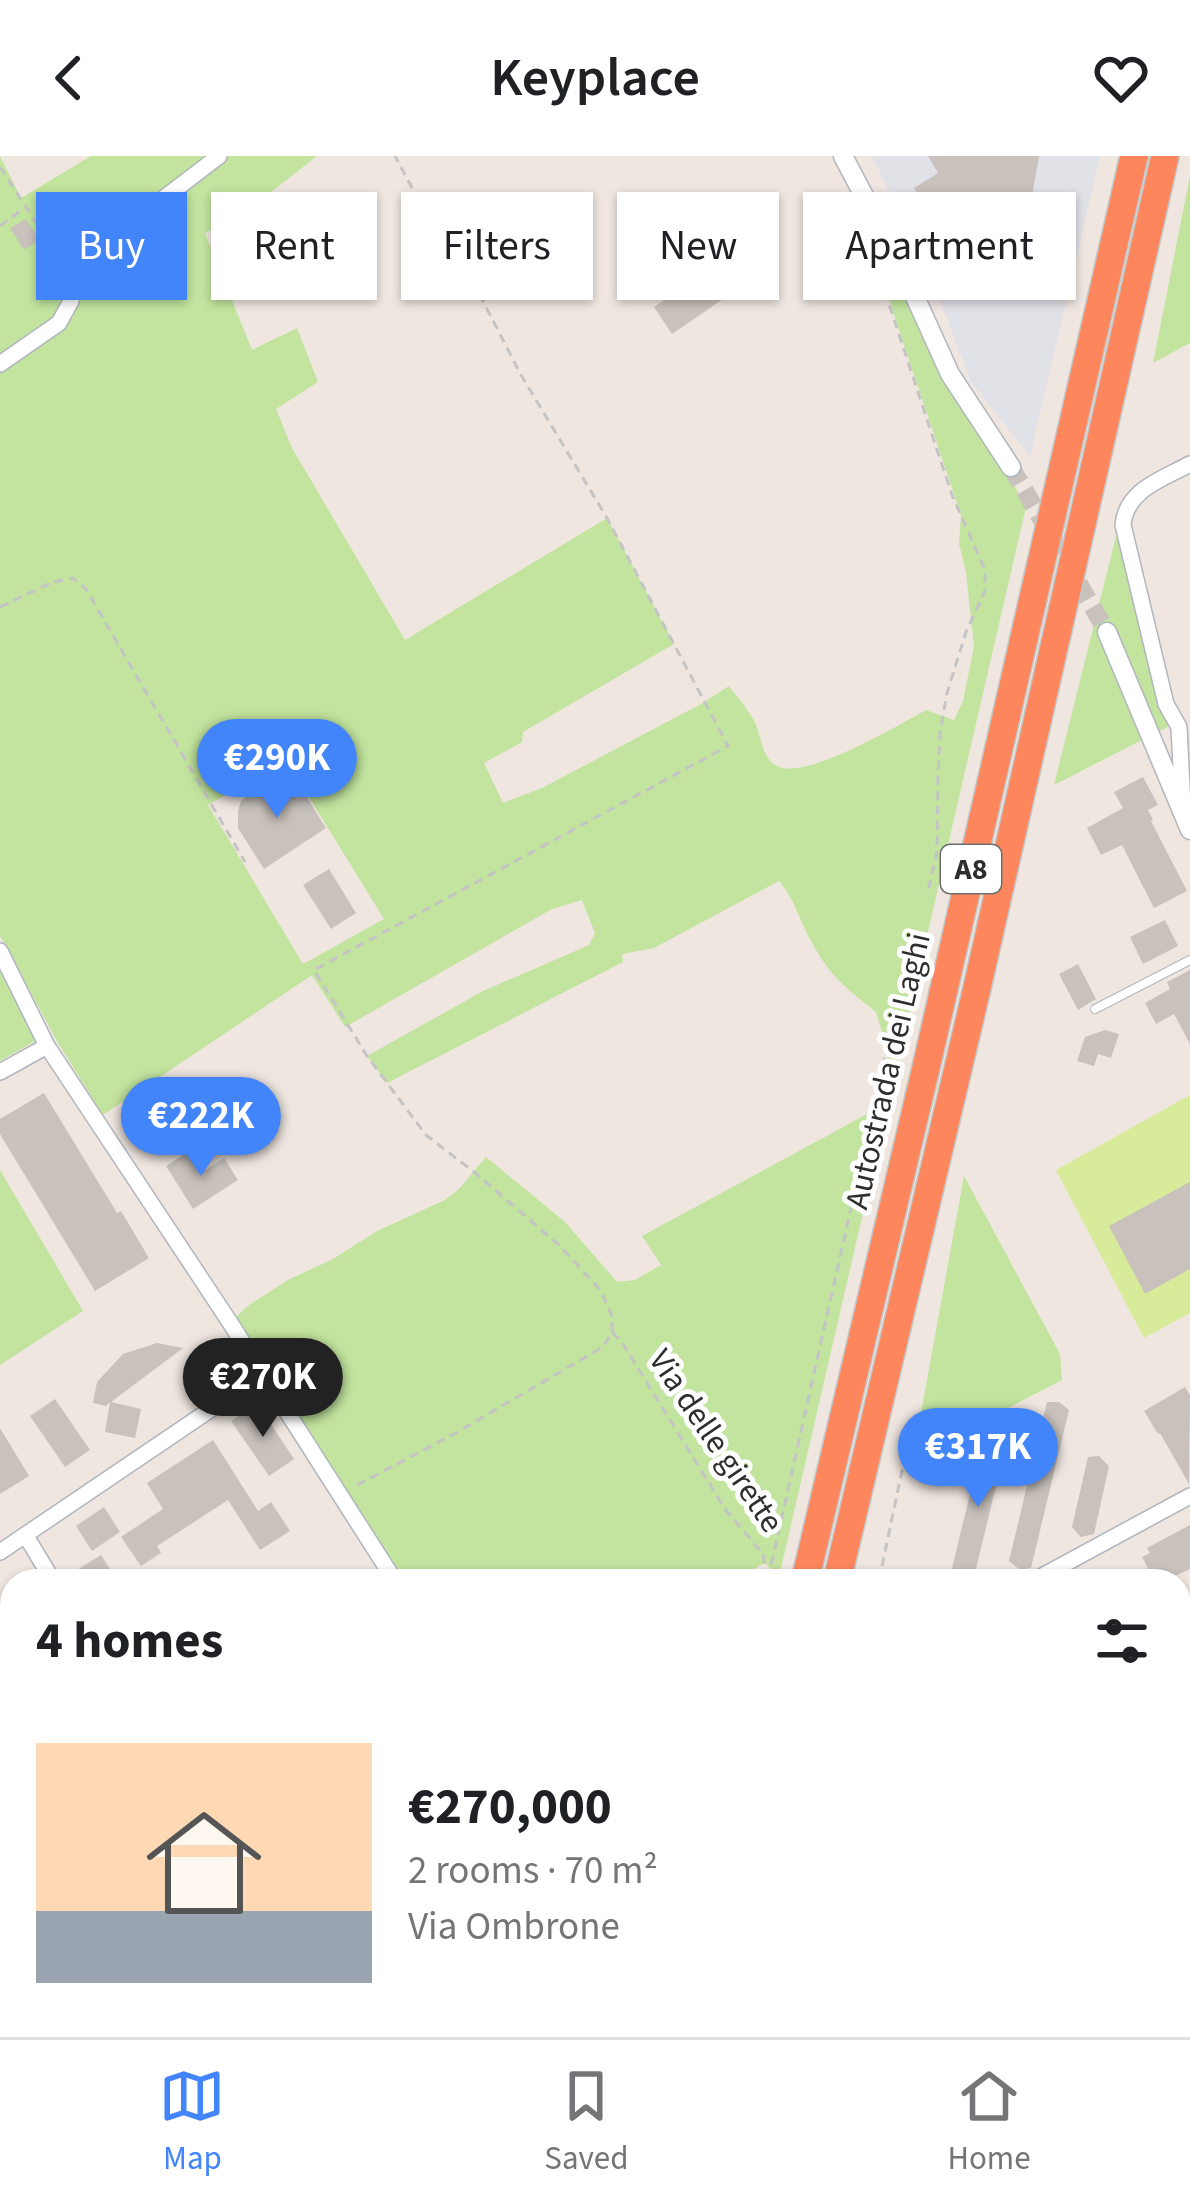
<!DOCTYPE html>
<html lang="en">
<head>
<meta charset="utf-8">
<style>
  body { margin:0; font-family:"Source Sans 3",sans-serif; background:#f2f2f2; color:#202124; height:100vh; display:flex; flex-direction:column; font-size:45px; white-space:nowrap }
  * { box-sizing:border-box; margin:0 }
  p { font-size:39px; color:#757577 }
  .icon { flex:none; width:66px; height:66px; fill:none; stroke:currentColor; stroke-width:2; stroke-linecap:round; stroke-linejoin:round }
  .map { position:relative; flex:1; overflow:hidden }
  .sheet { position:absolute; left:0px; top:1413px; width:1191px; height:468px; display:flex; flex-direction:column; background:#fff; border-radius:36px 36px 0 0; box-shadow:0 3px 9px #0004 }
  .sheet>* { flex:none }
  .banner { position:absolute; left:36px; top:36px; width:1119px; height:108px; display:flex; gap:24px }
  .price { position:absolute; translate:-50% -102px; padding:0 27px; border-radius:42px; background:#4284fa; color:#fff; font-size:39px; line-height:78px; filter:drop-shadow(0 3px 6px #0008) }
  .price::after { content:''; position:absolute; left:50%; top:72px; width:36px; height:27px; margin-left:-18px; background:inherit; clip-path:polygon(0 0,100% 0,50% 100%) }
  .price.active { background:#222; color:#fff }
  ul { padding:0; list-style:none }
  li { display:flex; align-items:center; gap:36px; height:300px; padding:0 36px }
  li+li { border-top:3px solid #e0e0e0 }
  li span { display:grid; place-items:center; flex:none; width:336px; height:240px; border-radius:0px; color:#555 }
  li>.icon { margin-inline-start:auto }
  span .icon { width:144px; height:144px; fill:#fffc; stroke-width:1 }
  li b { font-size:51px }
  h2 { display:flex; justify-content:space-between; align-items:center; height:144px; padding:0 36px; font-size:51px }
  .tag { padding:0 42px; border-radius:0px; background:#fff; box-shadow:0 3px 9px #0004; font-size:42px; line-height:108px }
  .tag.active { background:#4284fa; color:#fff }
  header { display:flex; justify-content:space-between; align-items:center; height:156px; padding:0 36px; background:#fff; font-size:54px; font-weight:600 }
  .tabs { display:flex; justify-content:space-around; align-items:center; height:168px; border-top:3px solid #e0e0e0; background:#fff; font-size:33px; color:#757577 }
  .tabs a { display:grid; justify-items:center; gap:6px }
  .tabs .active { color:#4284fa }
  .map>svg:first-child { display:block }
  .industrial { fill:#e1e1e8 }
  .green { fill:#c2e49e; fill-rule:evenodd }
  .cemetery { fill:#cdd9b8 }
  .pitch { fill:#d7eb9a }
  .building { fill:#c8c1bc }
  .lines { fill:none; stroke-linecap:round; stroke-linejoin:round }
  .tertiary-tunnel { stroke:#c8c1bc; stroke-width:18; stroke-dasharray:18 9; stroke-linecap:butt }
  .service-casing { stroke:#b0b5be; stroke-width:10 }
  .minor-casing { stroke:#b0b5be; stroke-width:18 }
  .tertiary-casing { stroke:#b0b5be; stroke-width:21 }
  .motorway-casing { stroke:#c4c4c4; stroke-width:30 }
  .path { stroke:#c4c4c4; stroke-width:3; stroke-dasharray:9 6; stroke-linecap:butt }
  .service { stroke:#fff; stroke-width:8 }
  .minor { stroke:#fff; stroke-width:15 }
  .tertiary { stroke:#fff; stroke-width:18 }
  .motorway { stroke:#fe865c; stroke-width:27 }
  .labels { text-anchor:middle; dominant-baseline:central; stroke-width:10; stroke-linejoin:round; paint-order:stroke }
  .shield { fill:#fff; stroke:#6d6d6d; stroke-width:3 }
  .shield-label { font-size:30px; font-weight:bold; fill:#2e2e2e }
  .street-label { font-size:33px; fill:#2e2e2e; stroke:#fff }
</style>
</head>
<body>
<header><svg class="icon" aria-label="back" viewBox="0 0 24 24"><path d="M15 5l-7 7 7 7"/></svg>Keyplace<svg class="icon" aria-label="heart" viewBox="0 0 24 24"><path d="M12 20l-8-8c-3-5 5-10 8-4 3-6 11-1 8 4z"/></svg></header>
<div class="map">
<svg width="1190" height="1881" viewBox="0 0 1190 1881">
  <rect width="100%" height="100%" fill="#efe6e0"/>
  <!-- industrial -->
  <path class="industrial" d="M872,0H1100L1030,300L971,226L935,132Z"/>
  <!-- green -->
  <path class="green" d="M0,0L21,42L91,0H317L247,55L205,77L252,194L297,172L318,226L276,253L292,292L405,484L607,362L674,488L523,576L522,586L484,607L503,647L542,632L701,548L729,530C738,542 750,555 756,569C762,583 762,602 777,610C806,625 898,569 926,554L954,564L963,545L974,491L966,416L959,388L961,359L894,159C890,143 881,124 897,113L1026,351L779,1421L765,1407L731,1425H402L235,1162L249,1149L288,1124L333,1103L377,1075L445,1044L459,1033L486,1001L565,1066L617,1126L635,1124L661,1109L642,1080L882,950C899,927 884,882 876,856C845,831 831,822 811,785C799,764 795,743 779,725L654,792L622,798L623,806L387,927L367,900L483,835L589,789L595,777L582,744L552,753L345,871L312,819L103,959L58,887L0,780ZM286,604L384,763L303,808L208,649Z
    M1190,20V187L1153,207Z
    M1126,340L1175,567L1054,629Z
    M0,813L35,885L0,905Z
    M0,1014L83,1155L0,1209Z
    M964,1020L1060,1198L1062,1224L913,1301Z"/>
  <!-- cemetery -->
  <path class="cemetery" d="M153,1869H542L527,1878L528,1881H162Z"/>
  <!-- pitch -->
  <path class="pitch" d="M1190,939V1157L1144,1182L1056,1014Z"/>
  <!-- building -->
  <path class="building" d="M928,0H1039L1029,57L1004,74L1018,96L974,125L914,32L938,17Z
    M26,63L39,84L24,94L10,72Z
    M736,95L754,122L672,178L654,151Z
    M1143,621L1158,649L1148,654L1153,664L1151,665L1187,735L1154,752L1122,689L1101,699L1087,672L1123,652L1114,636Z
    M284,625L296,629L303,635L326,672L264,713L238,672V655L241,645L253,634L264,627Z
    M329,713L356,757L331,773L303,729Z
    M1165,764L1178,790L1143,808L1130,781Z
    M1078,808L1096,843L1078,854L1059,818Z
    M1190,814V888L1174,858L1156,868L1145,847L1170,833L1167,826Z
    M1105,874L1119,878L1111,902L1098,898L1094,910L1077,905L1085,881Z
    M44,937L117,1057L121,1055L149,1102L95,1135L0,978V963Z
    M188,996L201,1017L224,1002L238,1024L193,1053L166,1010Z
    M1190,1026V1113L1145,1138L1109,1070Z
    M157,1187L183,1192L111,1246L141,1253L135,1282L105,1276L110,1246L106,1250L93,1247L97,1226L123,1198Z
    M1185,1231L1190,1239L1189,1328L1160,1277L1158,1278L1144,1255Z
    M55,1243L90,1294L65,1311L30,1260Z
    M1047,1246H1059L1069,1254L1031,1412L1020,1414L1009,1405Z
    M257,1247L294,1303L269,1320L231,1265Z
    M0,1272L29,1320L0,1338Z
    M984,1280L997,1282L1006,1289L973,1425H949Z
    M213,1284L258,1355L271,1346L290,1375L260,1394L228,1344L157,1390L161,1397L141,1410L121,1381L163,1353L147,1327Z
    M1099,1300L1109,1310L1094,1378L1081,1381L1072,1371L1088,1301Z
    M104,1351L120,1376L92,1395L76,1370Z
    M1190,1369V1413L1175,1420L1178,1425H1155L1142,1401L1150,1397L1147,1392Z
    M101,1399L118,1425H65L64,1422Z"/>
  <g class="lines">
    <!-- tertiary-tunnel -->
    <path class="tertiary-tunnel" d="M1011,311L1107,476"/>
    <!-- service casing -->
    <g class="service-casing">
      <path id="service" d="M1095,853L1190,804
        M1179,1690L1190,1684
        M1179,1740L1190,1734
        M1179,1813L1190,1838"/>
    </g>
    <!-- minor casing -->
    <g class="minor-casing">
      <path id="minor" d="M0,208L59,167L71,145L73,123L83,104L219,0
        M1183,651L1179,571L1166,548L1123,369C1126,334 1162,323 1190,308
        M0,795L47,890L229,1165L395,1425
        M0,916L47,890
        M26,1380L53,1425
        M0,1396L263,1218
        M1033,1425L1190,1340
        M1179,1533L1190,1527
        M994,1869L1000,1881
        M646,1881L648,1869
        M1184,1881L1190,1878"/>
    </g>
    <!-- tertiary casing -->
    <g class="tertiary-casing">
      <path id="tertiary" d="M843,0L902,112L950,218L1011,311
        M1107,476L1190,674"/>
    </g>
    <!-- motorway casing -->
    <g class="motorway-casing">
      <path id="motorway" d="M805,1425L928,903L1134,0
        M837,1425L977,832L1165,0
        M699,1881L702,1869
        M731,1881L734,1869"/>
    </g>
    <!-- path -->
    <path class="path" d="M0,11L61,105
      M0,70L24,52
      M885,120L886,139L952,339L985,414V435L966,476L947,537L940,577L938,620L937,696L927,739
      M0,451L53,426L73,422L86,433L245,706
      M612,1176L623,1188L725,1353L763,1398L768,1425
      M357,1329L454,1278L603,1191L612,1176V1160L601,1135L559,1089L474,1016L426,979L367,900L314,814L728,590L607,362L521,219L467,114L427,60L395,0
      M768,1423L889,882
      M879,1425L904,1305
      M295,1869L303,1881
      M314,1869L322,1881
      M419,1869L426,1881
      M506,1881L526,1869"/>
    <!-- service -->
    <use href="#service" class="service"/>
    <!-- minor -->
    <use href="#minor" class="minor"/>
    <!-- tertiary -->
    <use href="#tertiary" class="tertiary"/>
    <!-- motorway -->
    <use href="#motorway" class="motorway"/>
  </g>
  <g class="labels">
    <!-- shield labels -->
    <rect class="shield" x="941" y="689" width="60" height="48" rx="9"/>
    <g class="shield-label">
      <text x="971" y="713">A8</text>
    </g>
    <!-- street labels -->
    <g class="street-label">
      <text transform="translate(888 915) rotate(-77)">Autostrada dei Laghi</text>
      <text transform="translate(716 1285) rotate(56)">Via delle girette</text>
    </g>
  </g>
</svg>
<b class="price" style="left:277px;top:665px">€290K</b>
<b class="price" style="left:201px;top:1023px">€222K</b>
<b class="price active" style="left:263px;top:1284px">€270K</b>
<b class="price" style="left:978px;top:1354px">€317K</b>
<div class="banner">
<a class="tag active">Buy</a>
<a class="tag">Rent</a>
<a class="tag">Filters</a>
<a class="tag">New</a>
<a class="tag">Apartment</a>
</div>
<section class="sheet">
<h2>4 homes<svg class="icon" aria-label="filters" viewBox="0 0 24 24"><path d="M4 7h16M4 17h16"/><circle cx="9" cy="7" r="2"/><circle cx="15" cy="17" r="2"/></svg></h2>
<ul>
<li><span style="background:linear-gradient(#ffd9b3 70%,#9aa5b1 0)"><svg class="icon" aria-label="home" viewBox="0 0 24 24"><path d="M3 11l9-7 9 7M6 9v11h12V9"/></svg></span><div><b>€270,000</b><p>2 rooms · 70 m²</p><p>Via Ombrone</p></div></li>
</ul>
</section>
</div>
<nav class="tabs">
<a class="active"><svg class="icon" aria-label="map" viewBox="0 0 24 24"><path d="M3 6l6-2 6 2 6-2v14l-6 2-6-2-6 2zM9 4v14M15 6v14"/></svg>Map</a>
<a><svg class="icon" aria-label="saved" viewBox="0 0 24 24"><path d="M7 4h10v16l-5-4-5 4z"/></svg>Saved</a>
<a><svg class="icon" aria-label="home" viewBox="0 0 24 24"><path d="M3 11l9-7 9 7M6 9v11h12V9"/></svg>Home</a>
</nav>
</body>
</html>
